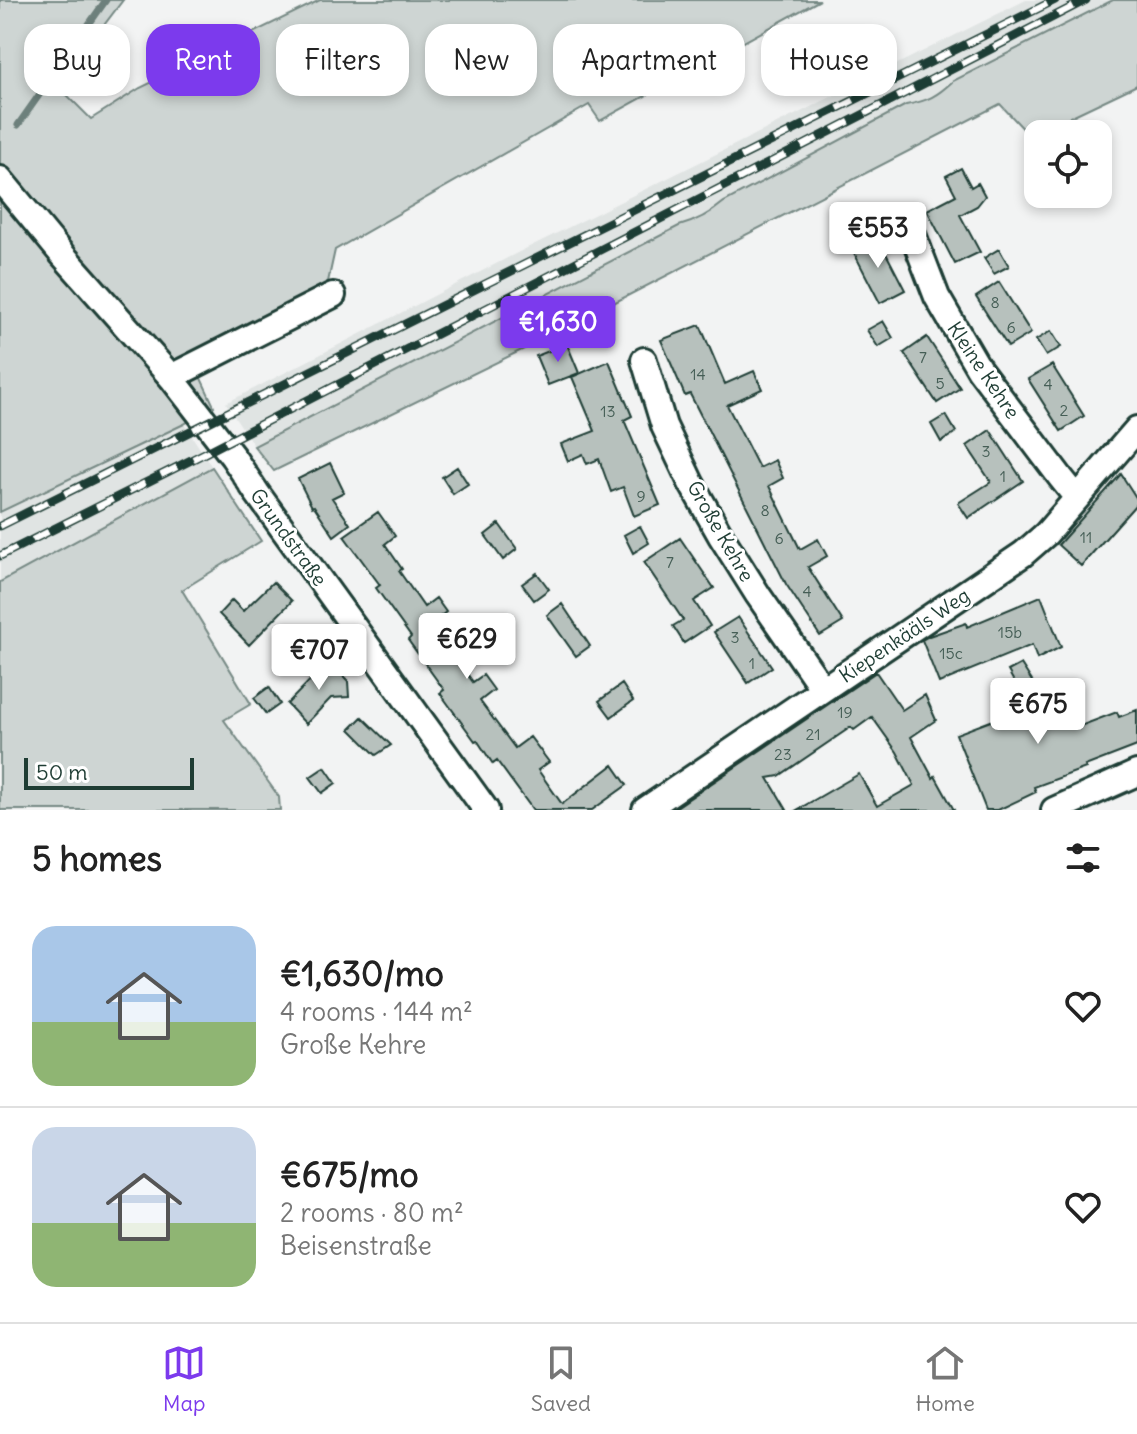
<!DOCTYPE html>
<html lang="en">
<head>
<meta charset="utf-8">
<style>
  body { margin:0; font-family:Delius,sans-serif; background:#f2f2f2; color:#222; height:100vh; display:flex; flex-direction:column; font-size:30px; white-space:nowrap }
  * { box-sizing:border-box; margin:0 }
  p { font-size:26px; color:#767676 }
  .icon { flex:none; width:44px; height:44px; fill:none; stroke:currentColor; stroke-width:2; stroke-linecap:round; stroke-linejoin:round }
  .map { position:relative; height:810px; overflow:hidden }
  .side { display:flex; flex-direction:column; background:#fff; flex:1 }
  .side>* { flex:none }
  .guide { position:absolute; left:24px; top:24px; width:1090px; height:72px; display:flex; gap:16px }
  .buttons { position:absolute; left:1024px; top:120px; display:grid; gap:16px }
  .buttons a { display:grid; place-items:center; width:88px; height:88px; border-radius:16px; background:#fff; box-shadow:0 4px 12px #0003; font-size:40px }
  .scale { position:absolute; left:24px; bottom:20px; width:170px; box-sizing:border-box; padding-left:8px; border:4px solid #1f3d34; border-top:0; font-size:22px; line-height:28px; white-space:nowrap; color:#1f3d34; -webkit-text-stroke:6px #fff; paint-order:stroke }
  .price { position:absolute; translate:-50% -68px; padding:0 18px; border-radius:8px; background:#fff; color:#222; font-size:26px; line-height:52px; filter:drop-shadow(0 2px 4px #0008) }
  .price::after { content:''; position:absolute; left:50%; top:48px; width:24px; height:18px; margin-left:-12px; background:inherit; clip-path:polygon(0 0,100% 0,50% 100%) }
  .price.active { background:#7c3aed; color:#fff }
  ul { padding:0; list-style:none }
  li { display:flex; align-items:center; gap:24px; height:200px; padding:0 32px }
  li+li { border-top:2px solid #e0e0e0 }
  li span { display:grid; place-items:center; flex:none; width:224px; height:160px; border-radius:24px; color:#555 }
  li>.icon { margin-inline-start:auto }
  span .icon { width:96px; height:96px; fill:#fffc; stroke-width:1 }
  li b { font-size:34px }
  h2 { display:flex; justify-content:space-between; align-items:center; height:96px; padding:0 32px; font-size:34px }
  .pill { padding:0 28px; border-radius:24px; background:#fff; box-shadow:0 4px 12px #0003; font-size:28px; line-height:72px }
  .pill.active { background:#7c3aed; color:#fff }
  .menu { display:flex; justify-content:space-around; align-items:center; height:112px; border-top:2px solid #e0e0e0; background:#fff; font-size:22px; color:#767676 }
  .menu a { display:grid; justify-items:center; gap:4px }
  .menu .active { color:#7c3aed }
  .map>svg:first-child { display:block }
  .built { fill:#e0e4e3 }
  .green { fill:#ced5d3; stroke:#768984; stroke-width:2 }
  .lines { fill:none; stroke-linecap:round; stroke-linejoin:round }
  .stream { stroke:#6d807b; stroke-width:7 }
  .building { fill:#b7c1bd; stroke:#1f3d34; stroke-width:2 }
  .minor-casing { stroke:#1f3d34; stroke-width:30 }
  .minor { stroke:#fff; stroke-width:24 }
  .rail-casing { stroke:#1f3d34; stroke-width:9 }
  .rail { stroke:#fff; stroke-width:6; stroke-dasharray:18; stroke-linecap:butt }
  .labels { text-anchor:middle; dominant-baseline:central; stroke-width:6; stroke-linejoin:round; paint-order:stroke }
  .number-label { font-size:16px; fill:#455e56 }
  .street-label { font-size:20px; fill:#1f3d34; stroke:#fff }
</style>
</head>
<body>
<div class="map">
<svg width="1137" height="810" viewBox="0 0 1137 810">
  <rect width="100%" height="100%" fill="#f2f3f3"/>
  <filter id="ink" filterUnits="userSpaceOnUse"><feTurbulence type="fractalNoise" baseFrequency=".0125" numOctaves="2"/><feDisplacementMap in="SourceGraphic" scale="16" xChannelSelector="R" yChannelSelector="G"/><feConvolveMatrix kernelMatrix="1 2 1 2 8 2 1 2 1" color-interpolation-filters="sRGB"/></filter>
  <g filter="url(#ink)">
    <!-- built -->
    <path class="built" d="M1026,0H1113L953,81L940,94L925,102L906,105L724,202L712,213L696,221L679,226L254,446L226,403L523,250Z
      M184,424L212,467L0,582V512Z"/>
    <!-- green -->
    <path class="green" d="M0,0H123L58,86L91,119L140,88L320,0H820L600,121L589,105L335,250L326,291L192,359L214,406L184,424L0,512Z
      M1113,0H1137V85L1030,136L1000,104L528,347L274,471L254,446L679,226C697,221 710,214 724,202L906,105C928,101 937,96 953,81Z
      M212,467L261,541L182,590L251,704L224,720L279,797L280,810H0V582Z"/>
    <g class="lines">
      <!-- stream -->
      <path class="stream" d="M18,125L106,0"/>
    </g>
    <!-- building -->
    <path class="building" d="M961,168L971,187L978,183L985,196L977,206L960,215L980,252L955,264L927,210L956,195L946,176Z
      M877,236L905,290L880,303L852,249Z
      M999,249L1009,266L994,274L984,258Z
      M999,282L1031,333L1008,347L976,297Z
      M883,321L893,338L878,347L867,330Z
      M700,325L725,384L754,371L762,389L727,405L759,468L775,460L783,478L769,486L800,549L818,539L827,556L808,567L843,622L820,636L786,584L690,394L685,396L661,340Z
      M1051,331L1061,347L1046,356L1036,340Z
      M927,337L960,388L937,403L904,353Z
      M567,344L579,373L548,385L536,356Z
      M609,361L632,416L624,420L660,505L634,516L623,487L611,492L599,459L587,464L583,454L568,461L561,444L595,431L572,377Z
      M1052,365L1084,416L1061,431L1028,379Z
      M946,415L956,432L941,442L931,424Z
      M990,430L1023,481L968,518L958,503L991,482L967,446Z
      M330,463L344,492L332,498L350,524L334,536L314,506L312,507L298,479Z
      M457,467L468,484L453,494L442,477Z
      M1121,474L1137,499V503L1081,566L1058,545Z
      M378,512L395,536L385,544L402,569L399,571L424,607L436,598L446,612L431,624L473,682L483,675L494,690L480,701L515,748L530,737L549,762L538,770L562,804L613,765L627,785L592,810H533L497,761L493,764L477,740L475,741L440,693L444,690L408,640L411,637L376,588L380,585L344,536Z
      M499,524L517,549L503,560L485,535Z
      M640,526L649,543L633,553L624,535Z
      M680,538L714,588L694,601L710,626L684,643L673,626L683,620L644,562Z
      M537,573L549,589L534,600L522,584Z
      M273,582L292,601L249,645L219,614L232,600L243,611Z
      M1041,596L1061,647L1037,659L1032,645L939,683L922,640L929,636L966,623L967,627Z
      M562,604L590,646L576,656L547,615Z
      M738,617L772,667L748,683L714,632Z
      M329,661L348,681L349,697L331,698L306,724L287,704Z
      M1021,664L1053,714L1068,708L1075,728L1117,712L1119,717L1137,710V746L1085,766L1086,768L1034,787L1036,792L998,810H986L956,734L1028,707L1008,671Z
      M876,672L902,710L925,695L936,720L911,737L933,778L935,776L954,810H797L859,774L877,806L914,785L897,752L872,717L854,730L851,727L779,776L768,778L787,810H672Z
      M622,684L633,701L611,717L599,701Z
      M269,687L280,704L266,714L254,698Z
      M362,717L391,745L376,755L350,729Z
      M325,767L336,783L322,793L310,777Z"/>
    <g class="lines">
      <!-- minor casing -->
      <g class="minor-casing">
        <path id="minor" d="M0,179L61,253L171,377L233,457L257,493L486,810
          M912,232L937,297L979,369L1061,478L1077,498
          M644,360L664,426L691,483L721,536L758,595L823,689
          M171,377L333,295
          M645,810L1023,554L1046,534L1137,429
          M1054,810L1137,773"/>
      </g>
      <!-- minor -->
      <use href="#minor" class="minor"/>
      <!-- rail casing -->
      <g class="rail-casing">
        <path id="rail" d="M0,526L1055,0
          M0,556L203,454L1086,0"/>
      </g>
      <!-- rail -->
      <use href="#rail" class="rail"/>
    </g>
  </g>
  <g class="labels">
    <!-- number labels -->
    <g class="number-label">
      <text x="995" y="302">8</text>
      <text x="1011" y="327">6</text>
      <text x="923" y="357">7</text>
      <text x="698" y="374">14</text>
      <text x="940" y="383">5</text>
      <text x="1048" y="384">4</text>
      <text x="1064" y="410">2</text>
      <text x="608" y="411">13</text>
      <text x="986" y="451">3</text>
      <text x="1003" y="476">1</text>
      <text x="641" y="496">9</text>
      <text x="765" y="510">8</text>
      <text x="1086" y="537">11</text>
      <text x="779" y="538">6</text>
      <text x="670" y="562">7</text>
      <text x="807" y="591">4</text>
      <text x="1010" y="632">15b</text>
      <text x="735" y="637">3</text>
      <text x="951" y="653">15c</text>
      <text x="752" y="663">1</text>
      <text x="845" y="712">19</text>
      <text x="813" y="734">21</text>
      <text x="783" y="754">23</text>
    </g>
    <!-- street labels -->
    <g class="street-label">
      <text transform="translate(984 370) rotate(56)">Kleine Kehre</text>
      <text transform="translate(721 531) rotate(60)">Große Kehre</text>
      <text transform="translate(289 537) rotate(54)">Grundstraße</text>
      <text transform="translate(904 635) rotate(-34)">Kiepenkääls Weg</text>
    </g>
  </g>
</svg>
<div class="buttons">
<a><svg class="icon" aria-label="locate" viewBox="0 0 24 24"><circle cx="12" cy="12" r="6"/><path d="M12 2v4M12 18v4M2 12h4M18 12h4"/></svg></a>
</div>
<div class="scale">50 m</div>
<b class="price" style="left:878px;top:270px">€553</b>
<b class="price active" style="left:558px;top:364px">€1,630</b>
<b class="price" style="left:467px;top:681px">€629</b>
<b class="price" style="left:319px;top:692px">€707</b>
<b class="price" style="left:1038px;top:746px">€675</b>
<div class="guide">
<a class="pill">Buy</a>
<a class="pill active">Rent</a>
<a class="pill">Filters</a>
<a class="pill">New</a>
<a class="pill">Apartment</a>
<a class="pill">House</a>
</div>
</div>
<section class="side">
<h2>5 homes<svg class="icon" aria-label="filters" viewBox="0 0 24 24"><path d="M4 7h16M4 17h16"/><circle cx="9" cy="7" r="2"/><circle cx="15" cy="17" r="2"/></svg></h2>
<ul>
<li><span style="background:linear-gradient(#a9c7e8 60%,#8fb573 0)"><svg class="icon" aria-label="home" viewBox="0 0 24 24"><path d="M3 11l9-7 9 7M6 9v11h12V9"/></svg></span><div><b>€1,630/mo</b><p>4 rooms · 144 m²</p><p>Große Kehre</p></div><svg class="icon" aria-label="heart" viewBox="0 0 24 24"><path d="M12 20l-8-8c-3-5 5-10 8-4 3-6 11-1 8 4z"/></svg></li>
<li><span style="background:linear-gradient(#c9d6e8 60%,#8fb573 0)"><svg class="icon" aria-label="home" viewBox="0 0 24 24"><path d="M3 11l9-7 9 7M6 9v11h12V9"/></svg></span><div><b>€675/mo</b><p>2 rooms · 80 m²</p><p>Beisenstraße</p></div><svg class="icon" aria-label="heart" viewBox="0 0 24 24"><path d="M12 20l-8-8c-3-5 5-10 8-4 3-6 11-1 8 4z"/></svg></li>
</ul>
</section>
<nav class="menu">
<a class="active"><svg class="icon" aria-label="map" viewBox="0 0 24 24"><path d="M3 6l6-2 6 2 6-2v14l-6 2-6-2-6 2zM9 4v14M15 6v14"/></svg>Map</a>
<a><svg class="icon" aria-label="saved" viewBox="0 0 24 24"><path d="M7 4h10v16l-5-4-5 4z"/></svg>Saved</a>
<a><svg class="icon" aria-label="home" viewBox="0 0 24 24"><path d="M3 11l9-7 9 7M6 9v11h12V9"/></svg>Home</a>
</nav>
</body>
</html>
